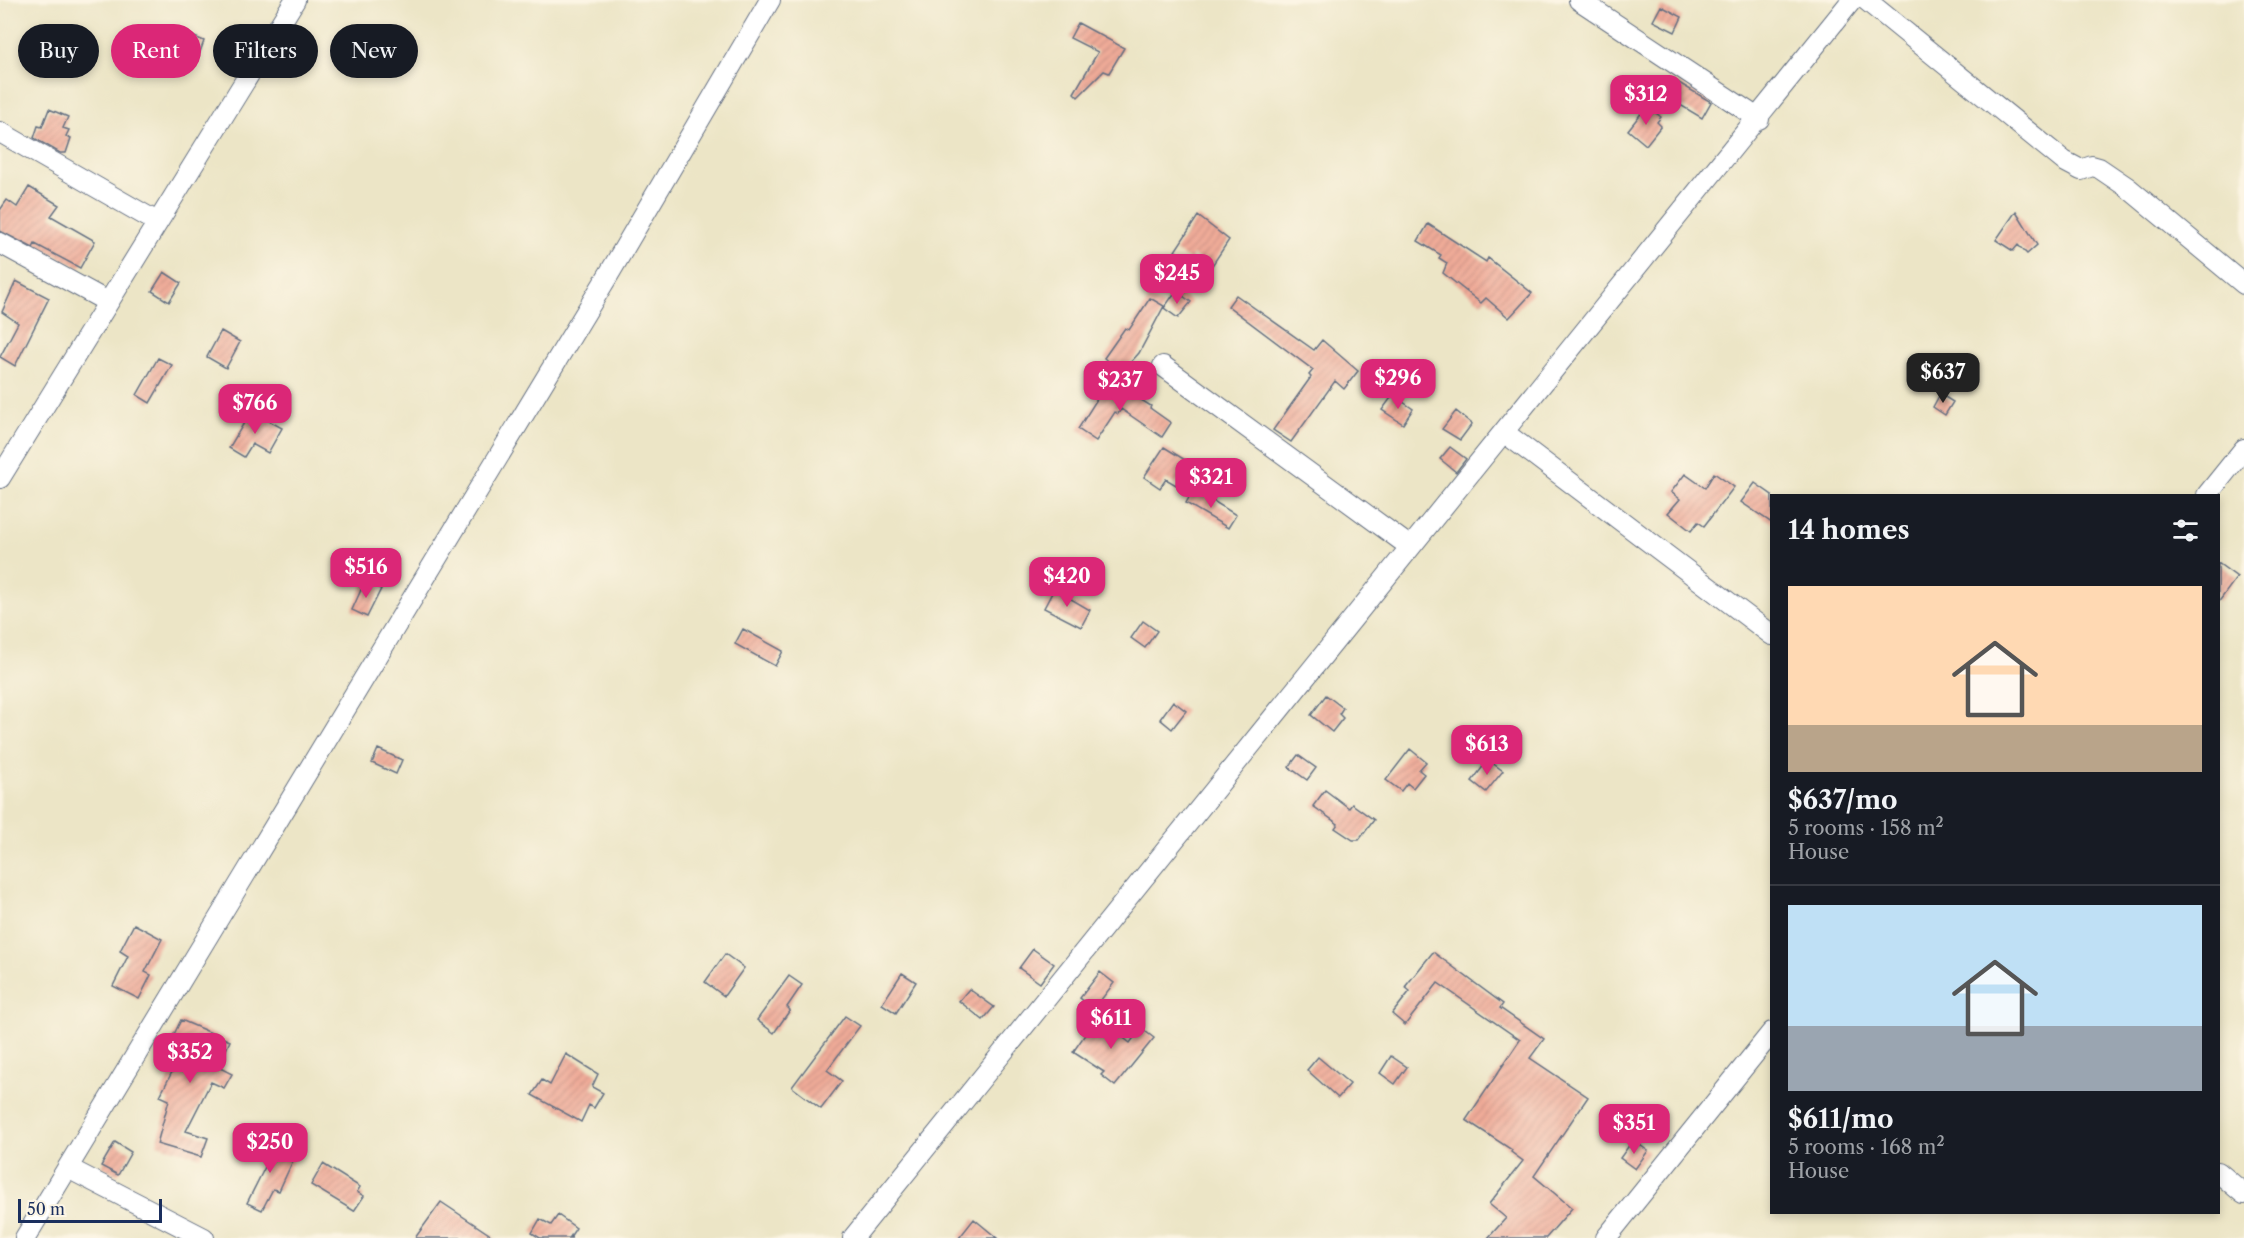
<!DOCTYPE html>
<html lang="en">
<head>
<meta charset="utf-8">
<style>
  body { margin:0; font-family:"Libre Caslon Text",serif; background:#242831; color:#f1f3f6; height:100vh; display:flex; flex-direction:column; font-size:22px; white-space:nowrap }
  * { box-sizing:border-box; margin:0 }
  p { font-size:20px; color:#9ea1a6 }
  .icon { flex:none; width:33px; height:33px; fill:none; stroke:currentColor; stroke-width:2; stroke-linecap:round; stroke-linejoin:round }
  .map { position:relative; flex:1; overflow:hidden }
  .side { position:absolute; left:1770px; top:494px; width:450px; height:720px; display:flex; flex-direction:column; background:#171b24; border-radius:0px; box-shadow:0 3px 9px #0003 }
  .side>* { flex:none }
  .top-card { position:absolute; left:18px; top:24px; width:570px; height:54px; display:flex; gap:12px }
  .scale { position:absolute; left:18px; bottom:15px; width:144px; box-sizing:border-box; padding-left:6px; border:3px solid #1b2f5e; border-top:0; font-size:16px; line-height:21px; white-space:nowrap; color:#1b2f5e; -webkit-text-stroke:4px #fcf5e5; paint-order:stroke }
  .price { position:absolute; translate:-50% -51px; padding:0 14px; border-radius:12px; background:#db2777; color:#fff; font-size:20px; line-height:39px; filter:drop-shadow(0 2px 3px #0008) }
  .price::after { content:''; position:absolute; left:50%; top:36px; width:18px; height:14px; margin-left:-9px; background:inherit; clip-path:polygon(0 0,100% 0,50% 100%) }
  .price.active { background:#222; color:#fff }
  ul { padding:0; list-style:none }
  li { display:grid; align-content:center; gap:12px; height:318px; padding:0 18px }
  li+li { border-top:2px solid #363941 }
  li span { display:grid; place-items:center; height:186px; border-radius:0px; color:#555 }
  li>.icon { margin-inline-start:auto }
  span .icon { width:108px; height:108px; fill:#fffc; stroke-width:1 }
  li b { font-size:26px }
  h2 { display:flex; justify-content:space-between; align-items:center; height:72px; padding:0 18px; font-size:26px }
  .tag { padding:0 21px; border-radius:27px; background:#171b24; box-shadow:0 3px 9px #0003; font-size:21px; line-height:54px }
  .tag.active { background:#db2777; color:#fff }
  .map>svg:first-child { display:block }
  .building { fill:url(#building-hatch) }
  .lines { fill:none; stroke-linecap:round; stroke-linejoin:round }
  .minor-casing { stroke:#646f82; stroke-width:22 }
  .minor { stroke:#fff; stroke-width:20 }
</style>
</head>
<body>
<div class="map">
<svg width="2244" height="1238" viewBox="0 0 2244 1238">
  <defs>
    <pattern id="building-hatch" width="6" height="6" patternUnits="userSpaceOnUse" patternTransform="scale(1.5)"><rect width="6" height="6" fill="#efab98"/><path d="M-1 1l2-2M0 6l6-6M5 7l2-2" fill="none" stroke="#cc9385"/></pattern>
  </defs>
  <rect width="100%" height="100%" fill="#fcf5e5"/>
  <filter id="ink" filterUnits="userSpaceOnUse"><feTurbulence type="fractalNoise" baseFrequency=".0167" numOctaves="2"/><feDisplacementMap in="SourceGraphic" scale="12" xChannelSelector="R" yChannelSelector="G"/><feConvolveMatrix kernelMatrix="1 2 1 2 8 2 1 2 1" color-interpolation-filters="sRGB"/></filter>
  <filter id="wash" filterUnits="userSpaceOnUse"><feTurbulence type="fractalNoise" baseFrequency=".008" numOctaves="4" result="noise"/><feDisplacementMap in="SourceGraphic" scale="24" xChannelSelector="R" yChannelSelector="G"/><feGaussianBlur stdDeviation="1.35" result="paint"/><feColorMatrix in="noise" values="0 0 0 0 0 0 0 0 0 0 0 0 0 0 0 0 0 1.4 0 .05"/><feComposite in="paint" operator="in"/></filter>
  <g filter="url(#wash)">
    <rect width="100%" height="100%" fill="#ece5c6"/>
    <g id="blocks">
      <!-- building -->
      <path class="building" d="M1661,6L1682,17L1675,32L1653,21Z
        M1078,23L1124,48L1109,73L1104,71L1078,97L1074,93L1098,52L1070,38Z
        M173,28L204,41L199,55L167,43Z
        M1674,80L1711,102L1702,118L1665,96Z
        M1647,106L1661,117L1657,122L1661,126L1646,145L1628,130Z
        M49,109L68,117L63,128L69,130L66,136L71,138L66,153H60L34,138L38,126L42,127Z
        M29,187L59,205L51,216L95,241L80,268L35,244L33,248L0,231V210L7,200L17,207Z
        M2016,211L2037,245L2027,254L2018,245L2013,251L1996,240Z
        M1198,216L1229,240L1211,267L1193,255L1190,260L1175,251Z
        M1428,224L1486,262L1488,258L1532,293L1509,318L1486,298L1481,303L1443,273L1447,263L1439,258L1441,255L1418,241Z
        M164,272L181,283L169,302L152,291Z
        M16,281L49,298L15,366L0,357L18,323L2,312Z
        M1176,291L1191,302L1178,318L1164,308Z
        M1236,295L1314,350L1322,340L1358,371L1344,389L1335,381L1291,442L1273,430L1311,377L1309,375L1313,370L1228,306Z
        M1150,298L1164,306L1139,353L1121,373L1104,358L1125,328L1129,330Z
        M221,331L240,342L226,368L207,357Z
        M158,358L172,365L150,403L137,395Z
        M1109,380L1151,406L1150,408L1171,423L1162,437L1121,409L1118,414L1115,412L1096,441L1078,429Z
        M1940,394L1953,402L1945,415L1933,407Z
        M1393,395L1413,409L1403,424L1382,410Z
        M251,411L282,428L268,453L252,444L244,457L229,448Z
        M1456,411L1472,424L1460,440L1442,429Z
        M1164,447L1190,463L1176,485L1166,479L1160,488L1144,477Z
        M1450,447L1466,459L1456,472L1440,459Z
        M1714,473L1734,487L1704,526L1698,522L1691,531L1668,513L1680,499L1671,492L1685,474L1705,488Z
        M1755,483L1772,495V523L1741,502Z
        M1194,489L1236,515L1228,528L1186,503Z
        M2218,563L2237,577L2218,603Z
        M365,581L381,589L367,617L352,610Z
        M1054,589L1090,610L1081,627L1044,608Z
        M1143,621L1157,631L1145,648L1131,638Z
        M743,629L783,651L775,666L735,644Z
        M1326,695L1343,708L1339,714L1343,718L1332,732L1311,715Z
        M1173,701L1186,711L1172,729L1160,719Z
        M378,749L402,760L396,774L372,763Z
        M1410,749L1426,762L1419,770L1424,774L1413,788L1407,783L1401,791L1386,780Z
        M1298,755L1316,768L1307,780L1289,767Z
        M1488,760L1503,771L1486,792L1472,781Z
        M1325,790L1349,808L1352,804L1374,820L1359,840H1353L1335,828L1338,824L1313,806Z
        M134,924L162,939L145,972L151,975L139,999L113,986L128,956L120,951Z
        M1033,949L1054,964L1040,983L1019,968Z
        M1433,952L1503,1004L1500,1008L1544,1039L1530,1058L1588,1097L1534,1176L1572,1208L1546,1238H1488L1506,1218L1489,1204L1523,1161L1511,1152L1512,1150L1466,1120L1520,1040L1438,983L1405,1025L1392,1014L1410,991L1405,987Z
        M725,954L744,968L724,996L705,982Z
        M1100,972L1114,983L1094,1009L1080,998Z
        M902,973L916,982L896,1013L882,1004Z
        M789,976L802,985L787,1007L790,1010L774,1033L757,1020Z
        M969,989L994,1007L983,1020L959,1001Z
        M845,1016L860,1026L827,1070L842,1081L821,1109L792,1087Z
        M1097,1017L1130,1043L1141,1028L1154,1038L1115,1086L1101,1075L1104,1072L1073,1052Z
        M181,1020L230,1041L218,1067L232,1074L224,1088L211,1082L186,1131L208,1138L201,1157L157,1144L169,1100L160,1096L176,1064L163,1057Z
        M566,1054L598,1074L592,1087L603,1093L594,1108L589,1105L581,1122L532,1095L542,1080L550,1085Z
        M1391,1056L1407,1067L1395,1084L1380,1073Z
        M1318,1057L1350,1084L1338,1098L1307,1070Z
        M1633,1140L1648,1151L1635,1169L1620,1158Z
        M262,1141L295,1156L279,1191L273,1189L262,1210L247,1203L268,1161L255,1156Z
        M115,1142L131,1152L118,1175L101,1166Z
        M323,1164L360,1187L357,1192L364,1196L354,1211L311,1185Z
        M441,1202L495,1238H415Z
        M558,1215L576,1228L570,1237L572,1238H540L532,1233L540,1219L551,1225Z
        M974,1219L997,1238H959Z"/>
    </g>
  </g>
  <g filter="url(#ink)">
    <use href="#blocks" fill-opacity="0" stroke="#646f82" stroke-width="1.5"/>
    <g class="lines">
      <!-- minor casing -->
      <g class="minor-casing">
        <path id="minor" d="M1579,0L1759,119
          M1866,0L2064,161L2081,170L2092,166L2099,168L2127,187L2244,284
          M0,132L157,222
          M0,243L108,302
          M1163,366L1409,546
          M1505,433L1772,635
          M0,478L295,0
          M2207,495L2244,449
          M68,1168L204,1238
          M2218,1172L2244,1194
          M25,1238L609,274L770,0
          M853,1238L1852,0
          M1606,1238L1772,1032"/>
      </g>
      <!-- minor -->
      <use href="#minor" class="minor"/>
    </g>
  </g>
</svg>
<div class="scale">50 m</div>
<b class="price" style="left:1646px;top:126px">$312</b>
<b class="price" style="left:1177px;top:305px">$245</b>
<b class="price active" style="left:1943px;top:404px">$637</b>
<b class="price" style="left:1398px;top:410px">$296</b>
<b class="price" style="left:1120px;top:412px">$237</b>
<b class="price" style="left:255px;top:435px">$766</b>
<b class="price" style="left:1211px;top:509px">$321</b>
<b class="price" style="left:366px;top:599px">$516</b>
<b class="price" style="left:1067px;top:608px">$420</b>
<b class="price" style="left:1487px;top:776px">$613</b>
<b class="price" style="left:1111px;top:1050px">$611</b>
<b class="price" style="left:190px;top:1084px">$352</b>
<b class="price" style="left:1634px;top:1155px">$351</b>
<b class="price" style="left:270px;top:1174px">$250</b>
<div class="top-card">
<a class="tag">Buy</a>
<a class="tag active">Rent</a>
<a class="tag">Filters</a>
<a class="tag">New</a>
</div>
<section class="side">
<h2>14 homes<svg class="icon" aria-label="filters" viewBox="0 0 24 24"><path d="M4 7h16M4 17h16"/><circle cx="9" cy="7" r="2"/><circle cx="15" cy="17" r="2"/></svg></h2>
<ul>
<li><span style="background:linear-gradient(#ffd9b3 75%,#b9a48a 0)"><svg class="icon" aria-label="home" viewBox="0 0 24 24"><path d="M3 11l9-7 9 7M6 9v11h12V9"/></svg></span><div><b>$637/mo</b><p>5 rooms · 158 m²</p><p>House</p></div></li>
<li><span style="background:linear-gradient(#bfe0f5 65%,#9aa5b1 0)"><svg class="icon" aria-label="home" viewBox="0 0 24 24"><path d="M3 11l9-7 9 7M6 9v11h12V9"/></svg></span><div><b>$611/mo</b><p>5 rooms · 168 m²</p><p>House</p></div></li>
</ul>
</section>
</div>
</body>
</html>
